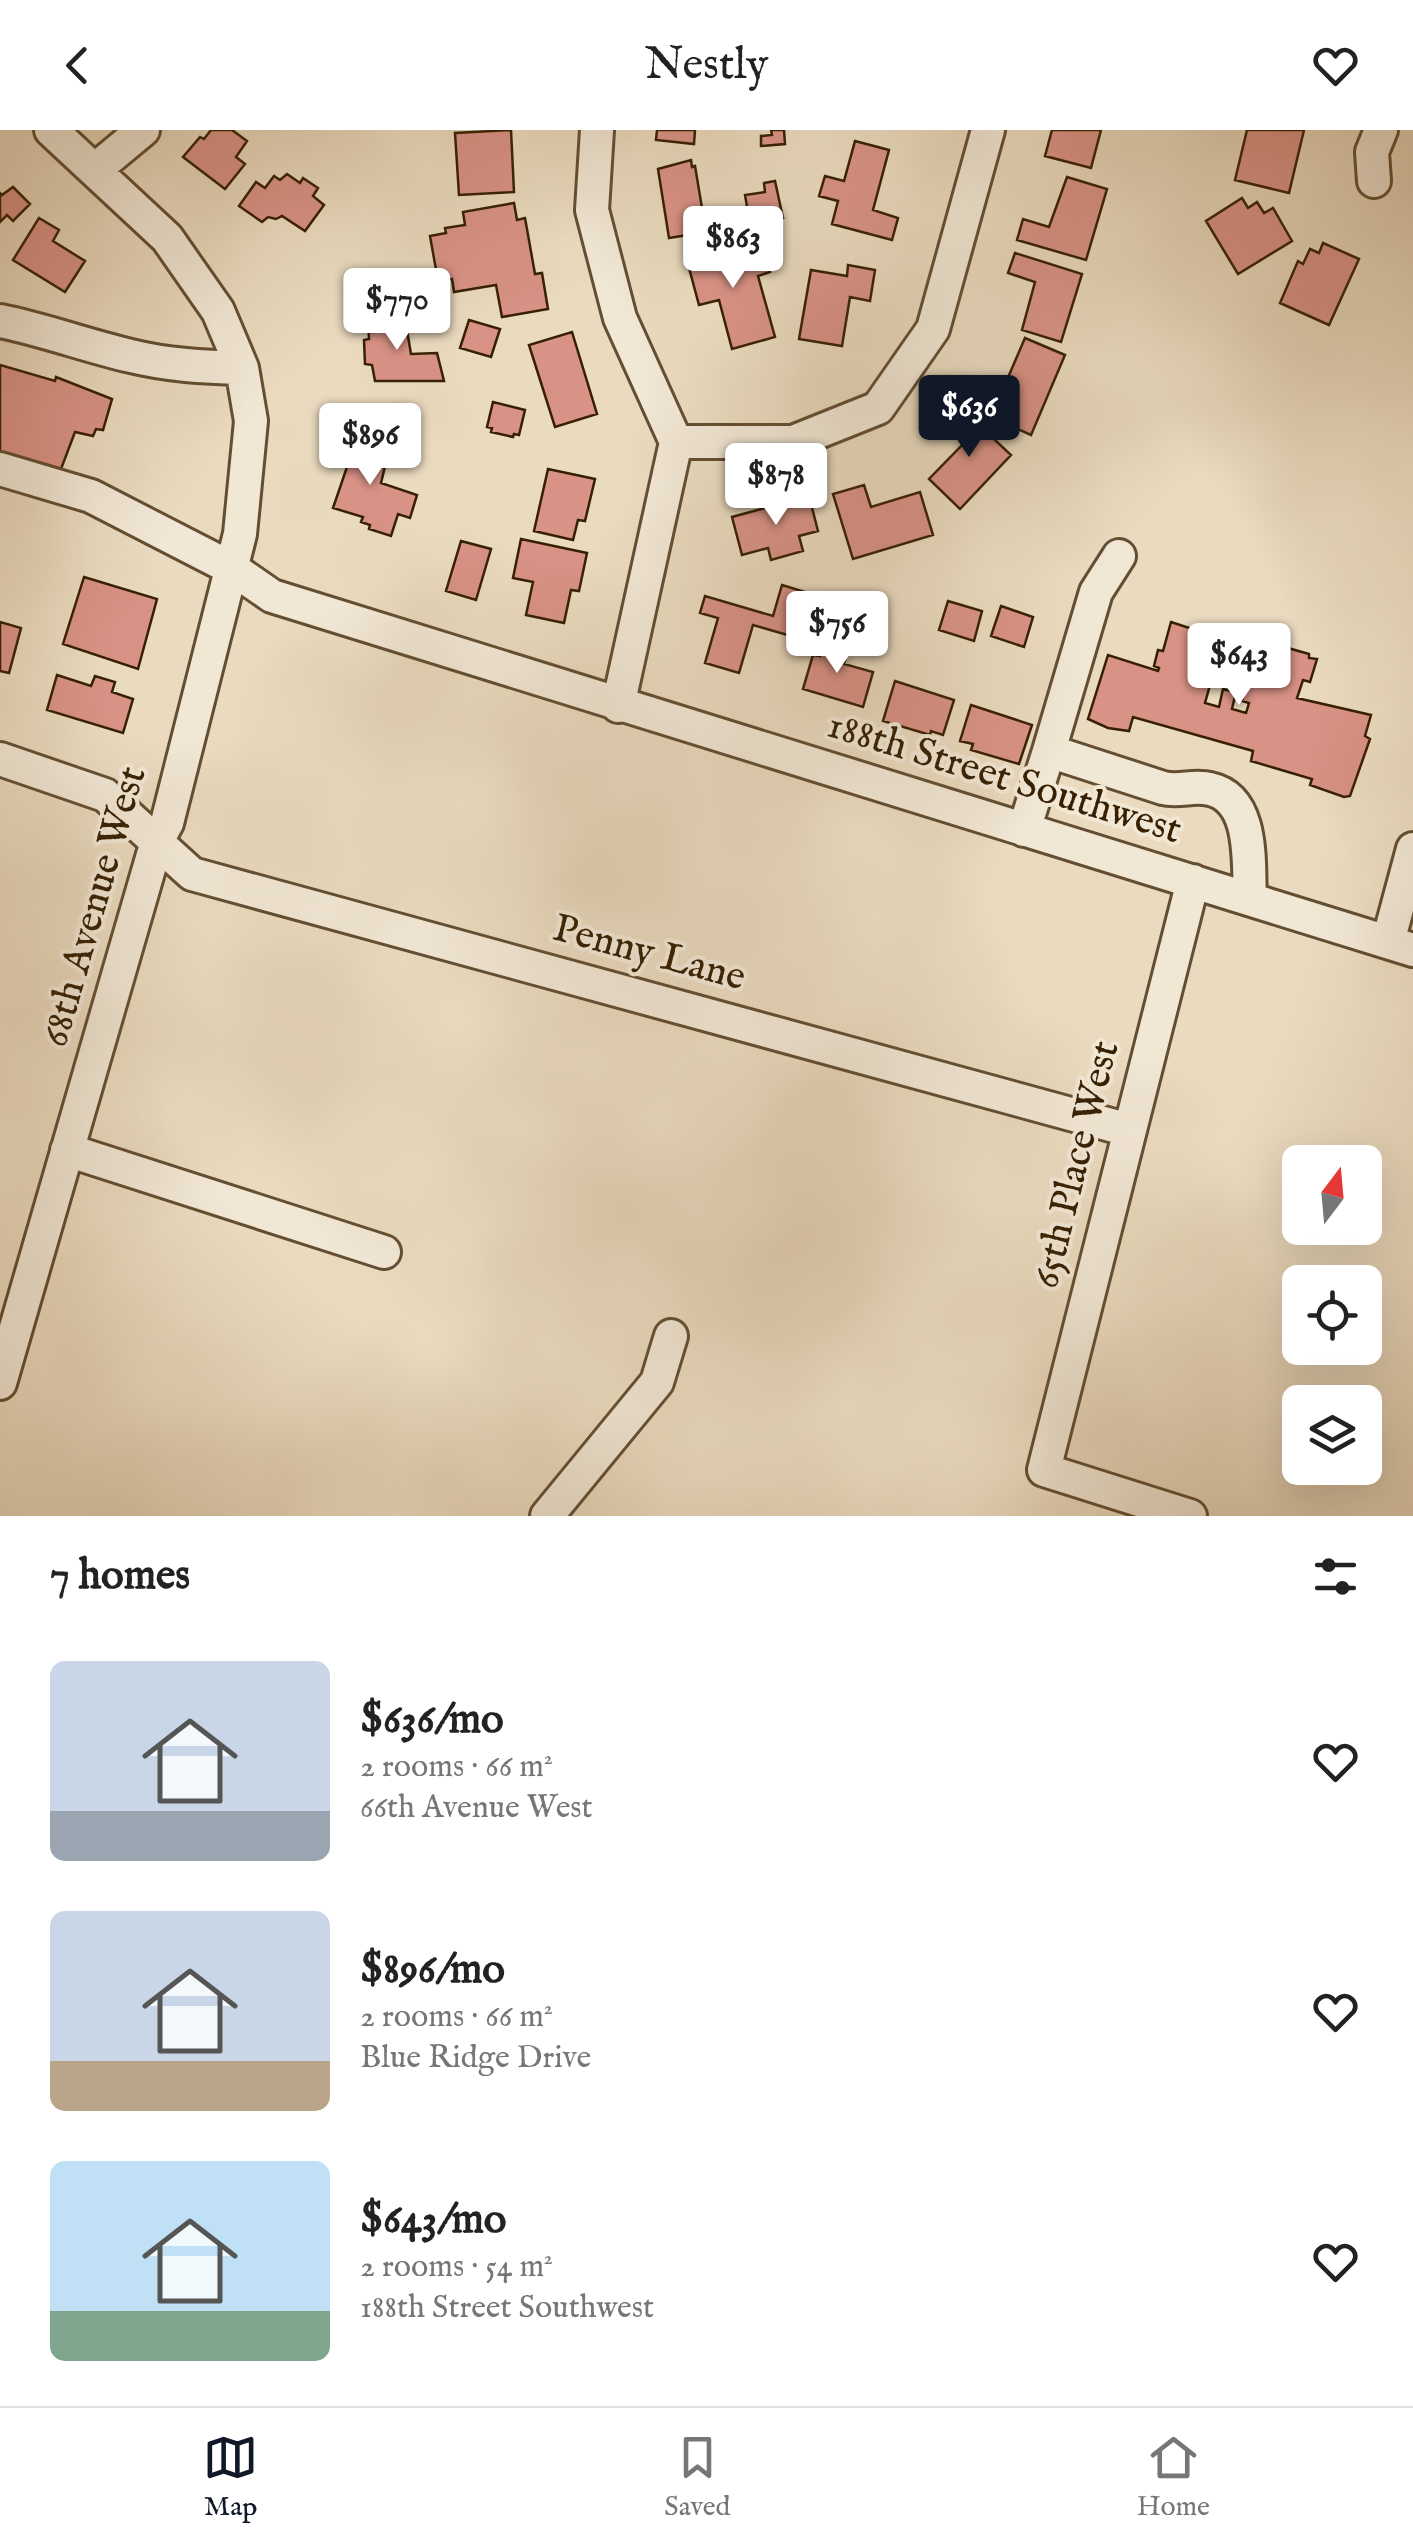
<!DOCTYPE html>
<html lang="en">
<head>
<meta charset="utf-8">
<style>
  body { margin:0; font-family:"IM FELL English",serif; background:#f6f6f6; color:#222; height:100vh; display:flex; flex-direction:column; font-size:38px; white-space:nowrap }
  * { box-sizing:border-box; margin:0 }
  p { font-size:32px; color:#767676 }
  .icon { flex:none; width:55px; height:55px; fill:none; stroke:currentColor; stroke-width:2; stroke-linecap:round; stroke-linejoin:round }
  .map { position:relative; height:1386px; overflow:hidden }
  .sheet { display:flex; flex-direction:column; background:#fff; flex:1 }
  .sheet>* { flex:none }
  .needle { width:65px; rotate:16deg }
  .fabs { position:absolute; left:1282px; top:1015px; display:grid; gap:20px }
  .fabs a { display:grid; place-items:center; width:100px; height:100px; border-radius:15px; background:#fff; box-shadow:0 10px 40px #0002; font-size:50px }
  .price { position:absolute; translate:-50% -85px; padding:0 22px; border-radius:10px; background:#fff; color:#222; font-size:32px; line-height:65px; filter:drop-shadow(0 2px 5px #0008) }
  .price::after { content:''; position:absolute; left:50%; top:60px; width:30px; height:22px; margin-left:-15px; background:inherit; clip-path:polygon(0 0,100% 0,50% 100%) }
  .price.current { background:#111827; color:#fff }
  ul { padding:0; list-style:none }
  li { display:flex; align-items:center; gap:30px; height:250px; padding:0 50px }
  li span { display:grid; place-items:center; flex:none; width:280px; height:200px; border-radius:15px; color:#555 }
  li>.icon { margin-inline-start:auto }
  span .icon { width:120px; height:120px; fill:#fffc; stroke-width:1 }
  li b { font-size:42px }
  h2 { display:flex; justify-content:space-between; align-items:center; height:120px; padding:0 50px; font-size:42px }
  header { display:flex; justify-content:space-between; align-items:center; height:130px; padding:0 50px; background:#fff; font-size:45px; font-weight:600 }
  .dock { display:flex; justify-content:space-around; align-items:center; height:140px; border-top:2px solid #e0e0e0; background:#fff; font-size:28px; color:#767676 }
  .dock a { display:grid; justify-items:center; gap:5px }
  .dock .current { color:#111827 }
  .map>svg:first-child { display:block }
  .building { fill:#d99286; stroke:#372002; stroke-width:2.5 }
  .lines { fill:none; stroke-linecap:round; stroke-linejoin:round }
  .minor-casing { stroke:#644e31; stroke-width:38 }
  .minor { stroke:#f1e7d5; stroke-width:32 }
  .labels { text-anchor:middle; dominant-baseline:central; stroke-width:8; stroke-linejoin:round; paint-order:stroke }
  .street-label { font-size:40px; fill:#372002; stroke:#f1e7d5 }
</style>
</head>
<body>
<header><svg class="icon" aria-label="back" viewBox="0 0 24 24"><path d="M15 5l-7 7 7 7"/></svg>Nestly<svg class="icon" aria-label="heart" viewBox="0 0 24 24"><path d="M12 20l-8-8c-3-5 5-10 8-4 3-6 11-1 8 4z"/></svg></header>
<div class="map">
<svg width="1413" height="1386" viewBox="0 0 1413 1386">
  <rect width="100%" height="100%" fill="#eadabf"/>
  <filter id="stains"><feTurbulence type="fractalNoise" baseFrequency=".002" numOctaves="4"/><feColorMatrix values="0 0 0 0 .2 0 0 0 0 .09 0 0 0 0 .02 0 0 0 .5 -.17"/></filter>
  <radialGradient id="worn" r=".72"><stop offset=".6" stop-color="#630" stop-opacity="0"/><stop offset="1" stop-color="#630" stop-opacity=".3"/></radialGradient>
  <!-- building -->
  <path class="building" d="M211,0H232L247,11L236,27L245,34L225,59L183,27L200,7L204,9Z
    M511,0L514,62L459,65L455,3Z
    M657,0H695L694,14L656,10Z
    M771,0H784L785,14L761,16V6L772,5Z
    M1052,0H1101L1091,38L1045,26Z
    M1247,0H1304L1289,63L1235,50Z
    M855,11L889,20L873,80L898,88L892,110L832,94L838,71L819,66L825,46L844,51Z
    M691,30L692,37L695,36L706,102L669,108L658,39Z
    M287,44L300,53L303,48L318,58L313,66L324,75L305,101L282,86L276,89L268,87L262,92L239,76L256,52L265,58L274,46L280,50Z
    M1067,47L1107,59L1086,130L1017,110L1023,89L1049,97Z
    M775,51L783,88L750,94L745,65L765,62L764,53Z
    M13,57L30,74L13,91L7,85L0,92V63L2,65Z
    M1242,68L1248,78L1257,72L1264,83L1273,78L1292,111L1238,144L1206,91Z
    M514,73L517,90L525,88L535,144L542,143L548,179L502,187L496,155L454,162L452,149L438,151L430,106L446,103L445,98L465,95L463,82Z
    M39,88L59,100L53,111L85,131L65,162L13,130Z
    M730,110L736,133L766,127L770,142L758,146L775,207L732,219L719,170L699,175L685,123Z
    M1323,113L1359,129L1329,195L1280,173L1298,131L1303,134L1310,119L1319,123Z
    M1015,123L1082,144L1061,212L1022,200L1035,152L1008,143Z
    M848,135L875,140L870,171L850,167L842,216L799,209L811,140L847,146Z
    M404,183L411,224L437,223L444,251H375L372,235L365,234L364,210L369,209L368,187Z
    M469,190L500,199L491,227L460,218Z
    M572,202L597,284L555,297L529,215Z
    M1025,208L1065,225L1031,305L991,287Z
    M0,235L55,251L56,247L112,269L103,300L96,299L93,306L75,302L61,339L0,321Z
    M493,272L525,280L519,305L514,304L513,307L491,302L492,298L487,297Z
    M960,277L1011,325L960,379L929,349L964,313L944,293Z
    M339,309L388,324L381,353L417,365L410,388L398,384L391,406L369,399L370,395L361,392L363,387L333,378L347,337L331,332Z
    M548,339L595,349L585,391L578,390L573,410L534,401Z
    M864,355L871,377L920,362L933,405L853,429L833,364Z
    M809,366L818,401L799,406L803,421L771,430L768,418L742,425L732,387Z
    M521,409L587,423L579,461L571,460L564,493L526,485L533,452L513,448Z
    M461,411L491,419L476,470L446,461Z
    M84,447L157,469L138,539L63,514Z
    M782,455L818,466L805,510L753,495L739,543L705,533L718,488L700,483L705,466L773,486Z
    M948,471L982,481L974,511L939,500Z
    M1001,476L1033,487L1024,517L991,506Z
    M0,492L21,498L9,543L0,541Z
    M1171,492L1223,509L1205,573L1219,577L1223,559L1236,562L1232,579L1246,583L1249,573L1242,571L1260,510L1309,524V528L1317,529L1310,552L1303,550L1297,568L1371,585L1365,606L1370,609L1350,666L1344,667L1310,655L1312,649L1251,631L1253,621L1133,587L1129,601L1108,598L1088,589L1108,525L1158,541L1159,538L1154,536L1158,520L1163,521Z
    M824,511L849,518L844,534L873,542L863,577L803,559L813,525L820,526Z
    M57,545L91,556L95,546L115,552L112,562L133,569L123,603L47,580Z
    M895,551L954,570L943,605L931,601L930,605L883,591Z
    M971,575L1032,595L1019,634L971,620L973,614L960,611Z"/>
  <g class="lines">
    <!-- minor casing -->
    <g class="minor-casing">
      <path id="minor" d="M597,0L592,80L620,188L676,312L618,576
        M96,39L143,0
        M1374,51L1372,22L1381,0
        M0,191C45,200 87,216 131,226C167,235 204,237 242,238
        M676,312H793L878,278L933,199L988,0
        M0,339L91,366L233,439L272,466L1413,820
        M1119,426L1096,462L1049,621L1163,658C1179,662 1194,655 1210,659C1255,669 1248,734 1250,769
        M0,629L105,665L192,744L1129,1000
        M1024,700L1049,621
        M1388,812L1413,719
        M67,1020L384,1122
        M0,1253L157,711L167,693L240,404L251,291L242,238L218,181L167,108L51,0
        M547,1386L657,1252L671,1206
        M1190,1386L1044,1340L1193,751"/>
    </g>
    <!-- minor -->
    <use href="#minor" class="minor"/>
  </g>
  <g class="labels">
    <!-- street labels -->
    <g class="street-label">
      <text transform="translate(1004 649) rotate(17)">188th Street Southwest</text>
      <text transform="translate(95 777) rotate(-74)">68th Avenue West</text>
      <text transform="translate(649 824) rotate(15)">Penny Lane</text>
      <text transform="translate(1077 1035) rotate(-76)">65th Place West</text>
    </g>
  </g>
  <rect width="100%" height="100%" filter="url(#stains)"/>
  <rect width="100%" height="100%" fill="url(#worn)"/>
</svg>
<div class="fabs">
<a><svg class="needle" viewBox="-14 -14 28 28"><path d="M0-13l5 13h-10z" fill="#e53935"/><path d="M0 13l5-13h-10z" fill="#767676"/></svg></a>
<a><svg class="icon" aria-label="locate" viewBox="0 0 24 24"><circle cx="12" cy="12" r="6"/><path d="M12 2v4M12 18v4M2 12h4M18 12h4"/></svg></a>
<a><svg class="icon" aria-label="layers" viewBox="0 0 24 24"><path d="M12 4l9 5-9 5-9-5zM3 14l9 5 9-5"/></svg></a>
</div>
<b class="price" style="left:733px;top:161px">$863</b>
<b class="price" style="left:397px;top:223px">$770</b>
<b class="price current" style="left:969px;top:330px">$636</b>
<b class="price" style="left:370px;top:358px">$896</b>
<b class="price" style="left:776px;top:398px">$878</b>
<b class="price" style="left:837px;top:546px">$756</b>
<b class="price" style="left:1239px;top:578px">$643</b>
</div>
<section class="sheet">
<h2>7 homes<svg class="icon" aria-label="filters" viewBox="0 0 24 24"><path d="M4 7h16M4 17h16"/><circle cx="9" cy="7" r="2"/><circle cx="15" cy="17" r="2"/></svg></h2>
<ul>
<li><span style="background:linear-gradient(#c9d6e8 75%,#9aa5b1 0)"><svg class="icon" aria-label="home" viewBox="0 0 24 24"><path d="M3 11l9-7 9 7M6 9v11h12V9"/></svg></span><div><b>$636/mo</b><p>2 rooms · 66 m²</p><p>66th Avenue West</p></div><svg class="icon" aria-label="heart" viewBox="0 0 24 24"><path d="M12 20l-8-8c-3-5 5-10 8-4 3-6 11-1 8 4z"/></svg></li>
<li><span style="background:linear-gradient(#c9d6e8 75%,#b9a48a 0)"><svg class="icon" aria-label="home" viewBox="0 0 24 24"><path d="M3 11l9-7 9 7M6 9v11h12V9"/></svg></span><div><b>$896/mo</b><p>2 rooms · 66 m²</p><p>Blue Ridge Drive</p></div><svg class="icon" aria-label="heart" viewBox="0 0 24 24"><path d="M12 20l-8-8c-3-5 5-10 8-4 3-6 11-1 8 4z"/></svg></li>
<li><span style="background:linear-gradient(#bfe0f5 75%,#7fa58c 0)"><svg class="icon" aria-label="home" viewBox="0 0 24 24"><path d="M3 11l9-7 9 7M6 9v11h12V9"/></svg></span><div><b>$643/mo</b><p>2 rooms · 54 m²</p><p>188th Street Southwest</p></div><svg class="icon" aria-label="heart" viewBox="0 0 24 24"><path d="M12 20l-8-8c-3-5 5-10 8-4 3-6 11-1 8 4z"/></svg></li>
</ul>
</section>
<nav class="dock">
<a class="current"><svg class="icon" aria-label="map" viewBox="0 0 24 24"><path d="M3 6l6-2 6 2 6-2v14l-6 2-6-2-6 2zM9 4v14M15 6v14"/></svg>Map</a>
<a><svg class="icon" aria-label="saved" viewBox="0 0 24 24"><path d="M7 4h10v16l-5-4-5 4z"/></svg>Saved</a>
<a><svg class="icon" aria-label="home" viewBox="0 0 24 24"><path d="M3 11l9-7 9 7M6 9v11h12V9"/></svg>Home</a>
</nav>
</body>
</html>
